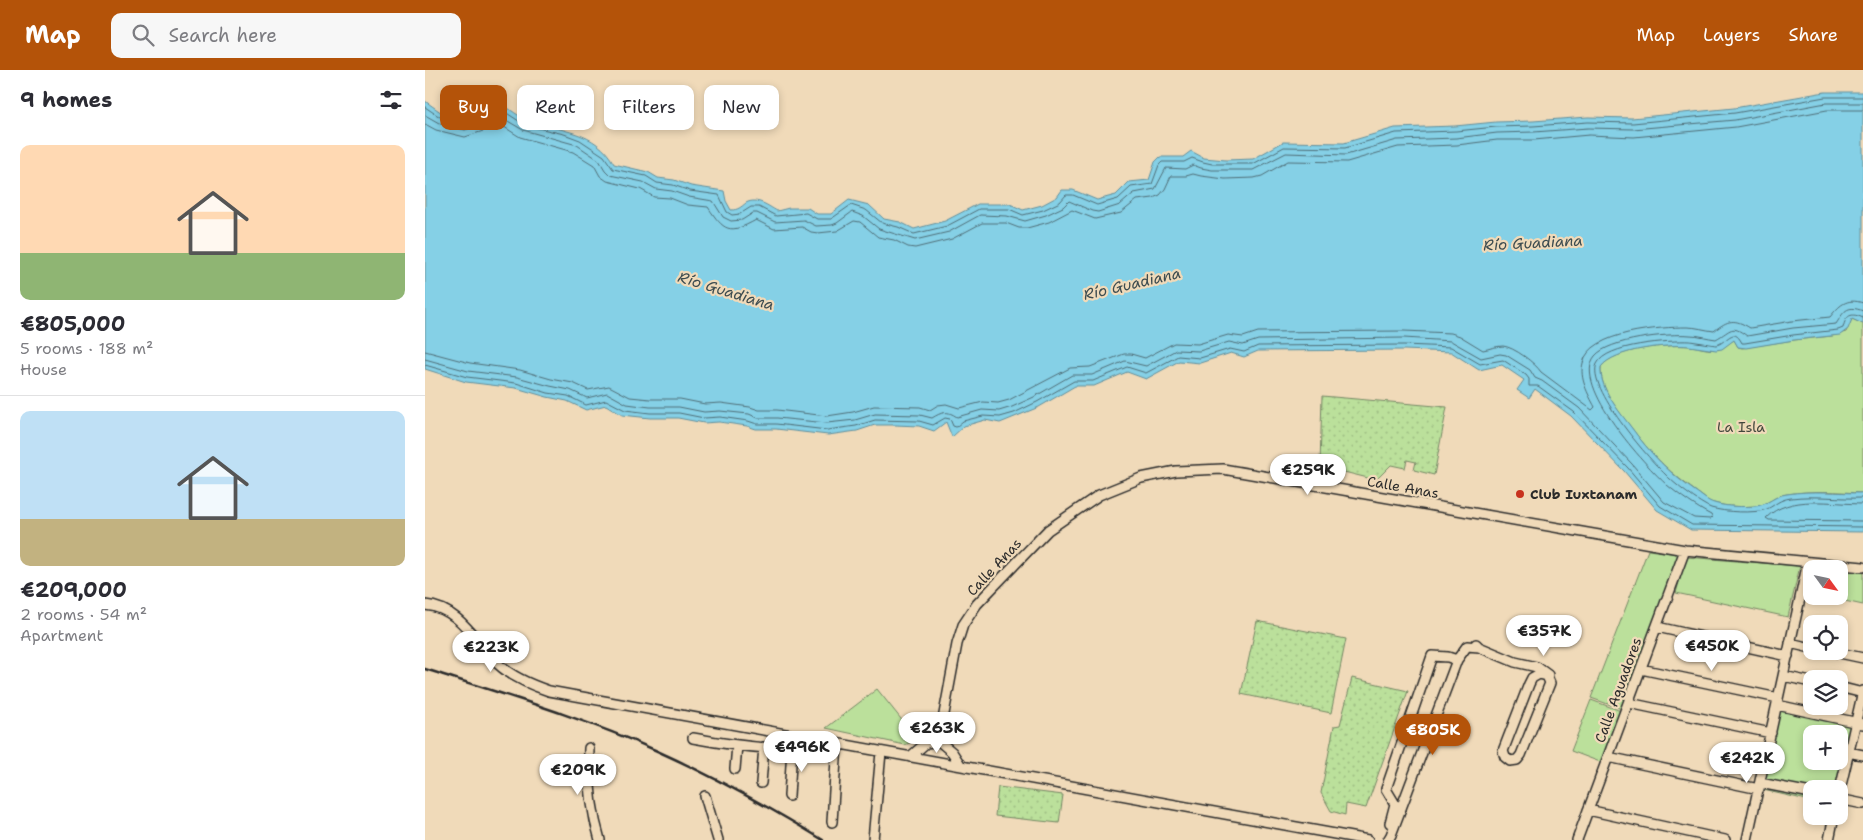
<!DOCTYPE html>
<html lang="en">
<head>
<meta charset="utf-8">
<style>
  body { margin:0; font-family:"Shantell Sans",sans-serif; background:#f7f7f7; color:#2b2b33; height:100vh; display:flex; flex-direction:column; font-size:19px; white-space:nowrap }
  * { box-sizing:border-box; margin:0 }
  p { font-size:16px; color:#7c7c81 }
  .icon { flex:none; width:28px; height:28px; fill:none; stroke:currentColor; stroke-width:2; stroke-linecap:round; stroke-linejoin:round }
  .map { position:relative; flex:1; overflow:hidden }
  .sheet { display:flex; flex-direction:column; background:#fff; width:425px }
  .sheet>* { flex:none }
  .hud { position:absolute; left:15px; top:15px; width:475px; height:45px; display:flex; gap:10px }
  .needle { width:32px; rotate:123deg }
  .buttons { position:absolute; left:1378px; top:490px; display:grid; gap:10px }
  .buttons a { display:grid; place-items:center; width:45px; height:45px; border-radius:10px; background:#fff; box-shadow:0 2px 8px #0003; font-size:25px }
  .price { position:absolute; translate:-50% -42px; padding:0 11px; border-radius:18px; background:#fff; color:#222; font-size:16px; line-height:32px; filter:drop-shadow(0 1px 2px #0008) }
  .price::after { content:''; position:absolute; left:50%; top:30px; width:15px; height:11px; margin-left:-8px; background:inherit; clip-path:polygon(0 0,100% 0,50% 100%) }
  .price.active { background:#b45309; color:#fff }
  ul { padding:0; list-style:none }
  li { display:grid; align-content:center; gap:10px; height:265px; padding:0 20px }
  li+li { border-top:1px solid #e1e1e2 }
  li span { display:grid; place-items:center; height:155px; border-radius:10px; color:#555 }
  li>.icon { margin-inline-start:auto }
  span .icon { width:90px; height:90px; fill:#fffc; stroke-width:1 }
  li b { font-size:21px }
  h2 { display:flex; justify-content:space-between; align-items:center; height:60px; padding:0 20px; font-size:21px }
  .chip { padding:0 18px; border-radius:10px; background:#fff; box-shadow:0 2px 8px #0003; font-size:18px; line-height:45px }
  .chip.active { background:#b45309; color:#fff }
  header { display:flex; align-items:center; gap:30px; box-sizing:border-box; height:70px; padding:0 25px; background:#b45309; color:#fff }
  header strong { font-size:24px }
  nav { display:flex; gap:28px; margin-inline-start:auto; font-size:18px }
  .search { width:350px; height:45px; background:#f7f7f7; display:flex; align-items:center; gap:12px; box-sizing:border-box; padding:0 18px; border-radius:10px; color:#7c7c81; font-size:19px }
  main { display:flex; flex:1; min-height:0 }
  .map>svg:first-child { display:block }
  .park { fill:#bbe09b; stroke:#738663; fill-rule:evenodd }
  .garden { fill:url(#garden-dots); stroke:#738663 }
  .water { fill:#85d0e6; stroke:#618e9b }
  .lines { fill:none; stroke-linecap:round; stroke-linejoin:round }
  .shore { stroke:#4f6d76; stroke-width:1 }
  .minor-casing { stroke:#2b2b2b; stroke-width:12 }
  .minor { stroke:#f0dab9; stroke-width:9 }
  .rail { stroke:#2b2b2b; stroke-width:2.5 }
  .poi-dot { fill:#c8321e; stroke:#f0dab9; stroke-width:2 }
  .labels { text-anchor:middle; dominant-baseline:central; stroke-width:4.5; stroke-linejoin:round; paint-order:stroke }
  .park-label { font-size:14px; fill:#41463c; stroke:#f0dab9 }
  .street-label { font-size:14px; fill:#2b2b2b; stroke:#f0dab9 }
  .poi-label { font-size:14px; font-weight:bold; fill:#2b2b2b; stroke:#f0dab9; text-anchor:start }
  .water-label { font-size:15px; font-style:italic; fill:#3d4c50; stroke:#f0dab9 }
</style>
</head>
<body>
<header>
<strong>Map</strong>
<div class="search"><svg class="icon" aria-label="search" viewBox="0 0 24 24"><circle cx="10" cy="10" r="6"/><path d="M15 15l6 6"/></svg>Search here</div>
<nav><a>Map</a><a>Layers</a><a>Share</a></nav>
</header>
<main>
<section class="sheet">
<h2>9 homes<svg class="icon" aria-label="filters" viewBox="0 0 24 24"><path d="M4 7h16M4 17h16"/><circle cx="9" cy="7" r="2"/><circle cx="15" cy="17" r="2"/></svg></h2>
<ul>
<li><span style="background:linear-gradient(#ffd9b3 70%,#8fb573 0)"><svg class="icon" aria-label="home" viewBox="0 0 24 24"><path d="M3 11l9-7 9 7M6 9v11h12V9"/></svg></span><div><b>€805,000</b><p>5 rooms · 188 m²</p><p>House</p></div></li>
<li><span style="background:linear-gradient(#bfe0f5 70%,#c2b280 0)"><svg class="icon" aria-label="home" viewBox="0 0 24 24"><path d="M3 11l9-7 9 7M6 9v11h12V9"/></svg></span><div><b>€209,000</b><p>2 rooms · 54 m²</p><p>Apartment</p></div></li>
</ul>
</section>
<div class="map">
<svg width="1438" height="770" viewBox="0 0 1438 770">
  <defs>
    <pattern id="garden-dots" width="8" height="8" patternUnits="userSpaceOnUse" patternTransform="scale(1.25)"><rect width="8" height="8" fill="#bbe09b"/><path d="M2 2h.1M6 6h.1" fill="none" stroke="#a1c086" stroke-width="1.8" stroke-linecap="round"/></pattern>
  </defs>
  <rect width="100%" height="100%" fill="#f0dab9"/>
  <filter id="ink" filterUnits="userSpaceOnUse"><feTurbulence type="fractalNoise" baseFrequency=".02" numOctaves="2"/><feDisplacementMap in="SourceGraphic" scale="10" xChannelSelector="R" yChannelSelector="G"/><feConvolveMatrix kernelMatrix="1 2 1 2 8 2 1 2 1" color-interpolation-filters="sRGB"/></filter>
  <g filter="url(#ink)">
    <!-- park -->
    <path class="park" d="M1427,249L1438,254V423C1413,422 1387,420 1362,424C1350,425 1343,435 1331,436C1318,437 1302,437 1289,433C1283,432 1279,427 1273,423C1247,404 1228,387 1208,360C1195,343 1174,319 1176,297C1189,278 1244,274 1266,276C1274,277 1284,281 1293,279C1300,278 1303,273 1309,270L1313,277L1317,278L1369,270L1407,266L1421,262Z
      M1223,480L1254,484L1197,639L1166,628Z
      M1261,487L1375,496L1363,547L1251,523Z
      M1414,500L1438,502V535L1397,526H1414Z
      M452,619L492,669L480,675L401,658Z
      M1166,630L1196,641L1175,692L1146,681Z
      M1352,635L1430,653L1414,719H1386V731L1334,719ZM1386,664H1414V691H1386Z"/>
    <!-- garden -->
    <path class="garden" d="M897,326L1022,337L1009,405L989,400L991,392L982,390L980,398L966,395L951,410L895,396Z
      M832,551L921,569L906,643L816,624Z
      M927,608L983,621L941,738L921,734L920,745L906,741L896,723L909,656L915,655Z
      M573,717L638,725L634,753L570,746Z"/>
    <!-- water -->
    <path class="water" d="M1400,22H1438V254L1427,249L1423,259L1415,265L1369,270L1321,278L1313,277L1309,270L1297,279L1291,280C1282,279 1273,277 1264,276C1243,274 1189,279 1176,297C1174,318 1194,341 1206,357C1224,382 1245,404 1270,421C1276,425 1282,431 1289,433C1302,437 1318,437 1331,436C1343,435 1350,425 1362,424C1387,420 1413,423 1438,423V462L1266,460L1232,440L1199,401L1146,346L1110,319L1104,328L1092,320L1099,310L1077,295L1054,300L1026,282L979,280L833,281L819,287L806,283L775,293L754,291L721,309L702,302L669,316H650L614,337L575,353L560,350L539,356L527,367L521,352L509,361L494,356L470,355H450L432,361L403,365L351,359H331L322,356L294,352L279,353L253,348H225L197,345L181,335L161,340L142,331L122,327L91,318L41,312L0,299V31L17,43L40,49L77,34C85,39 94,47 103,50C135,62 171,60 189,94L223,102L233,108L249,110L266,116L299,121L301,131L306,140C313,140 316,137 321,133C332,127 343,136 352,141L364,138H383L392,144H406L424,130L444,135L459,149L475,152L489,159L520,151L553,134H585L598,140L617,135L632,127L637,120H648L672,130L691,125L704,112L724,110L730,92L735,87H758L766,81L779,88L801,90L828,89L858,72L919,73L970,58L1030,56L1071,52L1108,51L1163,47L1207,48L1309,38Z"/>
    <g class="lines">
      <!-- shore -->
      <path class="shore" d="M0,37L15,47L40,53L77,40L100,55L139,64L155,70L179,86L188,99L221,106L232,113L248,115L265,121L294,125L302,142L307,145L315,144L326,137H334L351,146L381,143L392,149H406L426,135L441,140L457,153L473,157L489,164L522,156L554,139H584L598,145L618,140L635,132L641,125H648L672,135L693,129L706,117L727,114L734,95L737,92H759L767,88L778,92L787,94H828L859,77L920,78L971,63L1031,61L1071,57L1108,56L1163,52L1208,53L1310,43L1400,27H1438
        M0,45L14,53L40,60L76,47L98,60L152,75L174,90L180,100L185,105L218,112L231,119L247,121L264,127L288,131L298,147L306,151L317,150L328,143H332L350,152L379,150L391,156L407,155L412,153L427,142L438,146L454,159L490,170L524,162L555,145L582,146L600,151L621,145L638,137L644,131L667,141L673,142L695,135L709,123L730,119L741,98L760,99L768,95L776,98L787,100H828L861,83L921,85L972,70L1031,68L1072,63L1109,62L1163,58L1208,59L1310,50L1401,33H1438
        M0,54L11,60L40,67L76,55L95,67L148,82L169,95L175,106L182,111L215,119L229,127L245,128L263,135L283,137C299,161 304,165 331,150L349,159L377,157L386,162L393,163L412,161L429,151L435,152L453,167L469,170L483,177L490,178L527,169L557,153H581L594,158H602L624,152L647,140L670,149L696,143L712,130L728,128L735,125L740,119L746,106H761L768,104L776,106L800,109L829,108L837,106L863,91L922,92L973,77L1032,75L1072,70H1109L1164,65L1209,67L1311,57L1402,40H1438
        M1438,248C1426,242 1421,245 1418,258L1413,260L1368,265L1320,273H1317C1308,255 1302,273 1291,275C1282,274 1274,272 1265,271C1245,270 1181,274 1172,294C1161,317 1223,388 1240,404C1248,413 1275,434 1286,438C1299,442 1330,444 1342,439C1352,434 1353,430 1366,428C1390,425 1414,429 1438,428
        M0,281L45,293L95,300L126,309L148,313L163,320L184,316L205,327L225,329H255L280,334L296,333L325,337L334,340H352L402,346L428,342L449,336L495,337L505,340L513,335L521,334L534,338L558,332L573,333L584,330L645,298L665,297L699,284H706L720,288L749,273L773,274L803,265L818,267L833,262L979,261L1026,263L1035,266L1058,280C1064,279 1071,276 1078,276C1089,277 1110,293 1116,302L1167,340L1170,337C1163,324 1154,308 1158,293C1165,261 1236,257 1262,257C1271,257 1280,260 1289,261C1303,250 1309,248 1325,258L1367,251L1405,247C1414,236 1421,227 1438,233
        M0,289L43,301L92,307L125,316L145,320L162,328L182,323L202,334L225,337H254L279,342L295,341L324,344L333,348H352L402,353L430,350L450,344L495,345L507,348C517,342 522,340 532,347L557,340L574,341L587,337L609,327L647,305H667L700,291L721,296L751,280L774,281L804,272L818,275L833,270L979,268L1026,271L1056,288L1075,284L1081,285L1105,300L1110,308L1117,311L1154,338L1207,394L1239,432L1269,448L1285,449L1287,447L1286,445C1272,438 1254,425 1242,415C1221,396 1146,315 1170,286C1184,269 1243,263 1265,265C1274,265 1282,268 1291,269C1307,260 1306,254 1322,266L1368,258L1411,254C1419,242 1421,234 1438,241
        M0,295L42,307L91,313L123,323L143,326L161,335L181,330L200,340L225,343H254L279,348L295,347L323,351L332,354H351L402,360L431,356L450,350L494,351L508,355L520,348L525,349L528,356L531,357L538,351L558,346L575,347L589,343L612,332L649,311H668L702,297L721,303L753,286L775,288L805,279L819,282L833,276L979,275L1026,277L1055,294L1078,290L1101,305L1104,309V316H1113L1149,342L1203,398L1235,436L1267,455L1438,457
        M1438,434C1408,434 1364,424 1341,448L1344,450L1438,451"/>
      <!-- minor casing -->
      <g class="minor-casing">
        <path id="minor" d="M0,535C35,538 50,571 73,594C87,607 106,615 124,621L943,770
          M1232,557L1363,586
          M1365,573L1386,578
          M1051,574L1054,577L1090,592L1112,597L1123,605
          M1405,581L1438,588
          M1216,599L1353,628
          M1114,604L1122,606L1125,613L1096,685L1092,690L1085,691L1080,687L1078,681L1104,614L1107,608Z
          M1358,606L1386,612
          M1414,617L1438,623
          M1204,633L1346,663
          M1352,635L1438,654
          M268,668C305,675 343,680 381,679L390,669
          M514,671L532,574L538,555L552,534L623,460L674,425L716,408L751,401L798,399L1260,480L1438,497
          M164,678C163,709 166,740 175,770
          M1423,682L1438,685
          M485,687L501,673L514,671L527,682L536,696
          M1183,687L1334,719
          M310,699L312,675
          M336,713L339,677
          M1335,713L1386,723
          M1414,724L1438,621
          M280,726L293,770
          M364,726L367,679
          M1414,729L1438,734
          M1163,740L1300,770
          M407,752L412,674
          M965,753L970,734L961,719L1007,586L1023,587L1032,590
          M448,770L456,682
          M963,770L966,765L1032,590L1042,576L1054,577
          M1152,770L1260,480
          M1322,770L1383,492
          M1404,770L1409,746"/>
      </g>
      <!-- minor -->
      <use href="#minor" class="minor"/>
      <!-- rail -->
      <path class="rail" d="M0,599C77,624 156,647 230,680C288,706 344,737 398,770"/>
    </g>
  </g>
  <!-- markers -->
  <circle class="poi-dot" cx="1095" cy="424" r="5"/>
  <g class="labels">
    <!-- park labels -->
    <g class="park-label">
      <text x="1316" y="357">La Isla</text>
    </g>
    <!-- street labels -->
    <g class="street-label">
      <text transform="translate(978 417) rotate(10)">Calle Anas</text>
      <text transform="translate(569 497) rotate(-47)">Calle Anas</text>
      <text transform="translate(1193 620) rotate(-70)">Calle Aguadores</text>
    </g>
    <!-- poi labels -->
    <g class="poi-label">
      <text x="1105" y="424">Club Iuxtanam</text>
    </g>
    <!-- water labels -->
    <g class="water-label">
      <text transform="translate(1108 173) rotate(-3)">Río Guadiana</text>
      <text transform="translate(707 214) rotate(-13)">Río Guadiana</text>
      <text transform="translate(301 221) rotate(17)">Río Guadiana</text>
    </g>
  </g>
</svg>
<div class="buttons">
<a><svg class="needle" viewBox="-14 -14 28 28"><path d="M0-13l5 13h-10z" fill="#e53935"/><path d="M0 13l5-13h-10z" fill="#7c7c81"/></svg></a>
<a><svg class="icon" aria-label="locate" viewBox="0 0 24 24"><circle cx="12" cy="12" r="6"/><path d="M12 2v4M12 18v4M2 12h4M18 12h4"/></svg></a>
<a><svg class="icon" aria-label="layers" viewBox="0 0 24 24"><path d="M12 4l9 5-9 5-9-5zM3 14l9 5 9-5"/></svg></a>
<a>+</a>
<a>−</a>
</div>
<b class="price" style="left:883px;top:426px">€259K</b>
<b class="price" style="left:1119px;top:587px">€357K</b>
<b class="price" style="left:1287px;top:602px">€450K</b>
<b class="price" style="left:66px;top:603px">€223K</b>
<b class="price" style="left:512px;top:684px">€263K</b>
<b class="price active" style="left:1008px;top:686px">€805K</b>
<b class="price" style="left:377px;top:703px">€496K</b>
<b class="price" style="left:1322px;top:714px">€242K</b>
<b class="price" style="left:153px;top:726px">€209K</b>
<div class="hud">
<a class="chip active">Buy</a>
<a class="chip">Rent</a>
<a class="chip">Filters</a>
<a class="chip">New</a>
</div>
</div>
</main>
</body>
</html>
